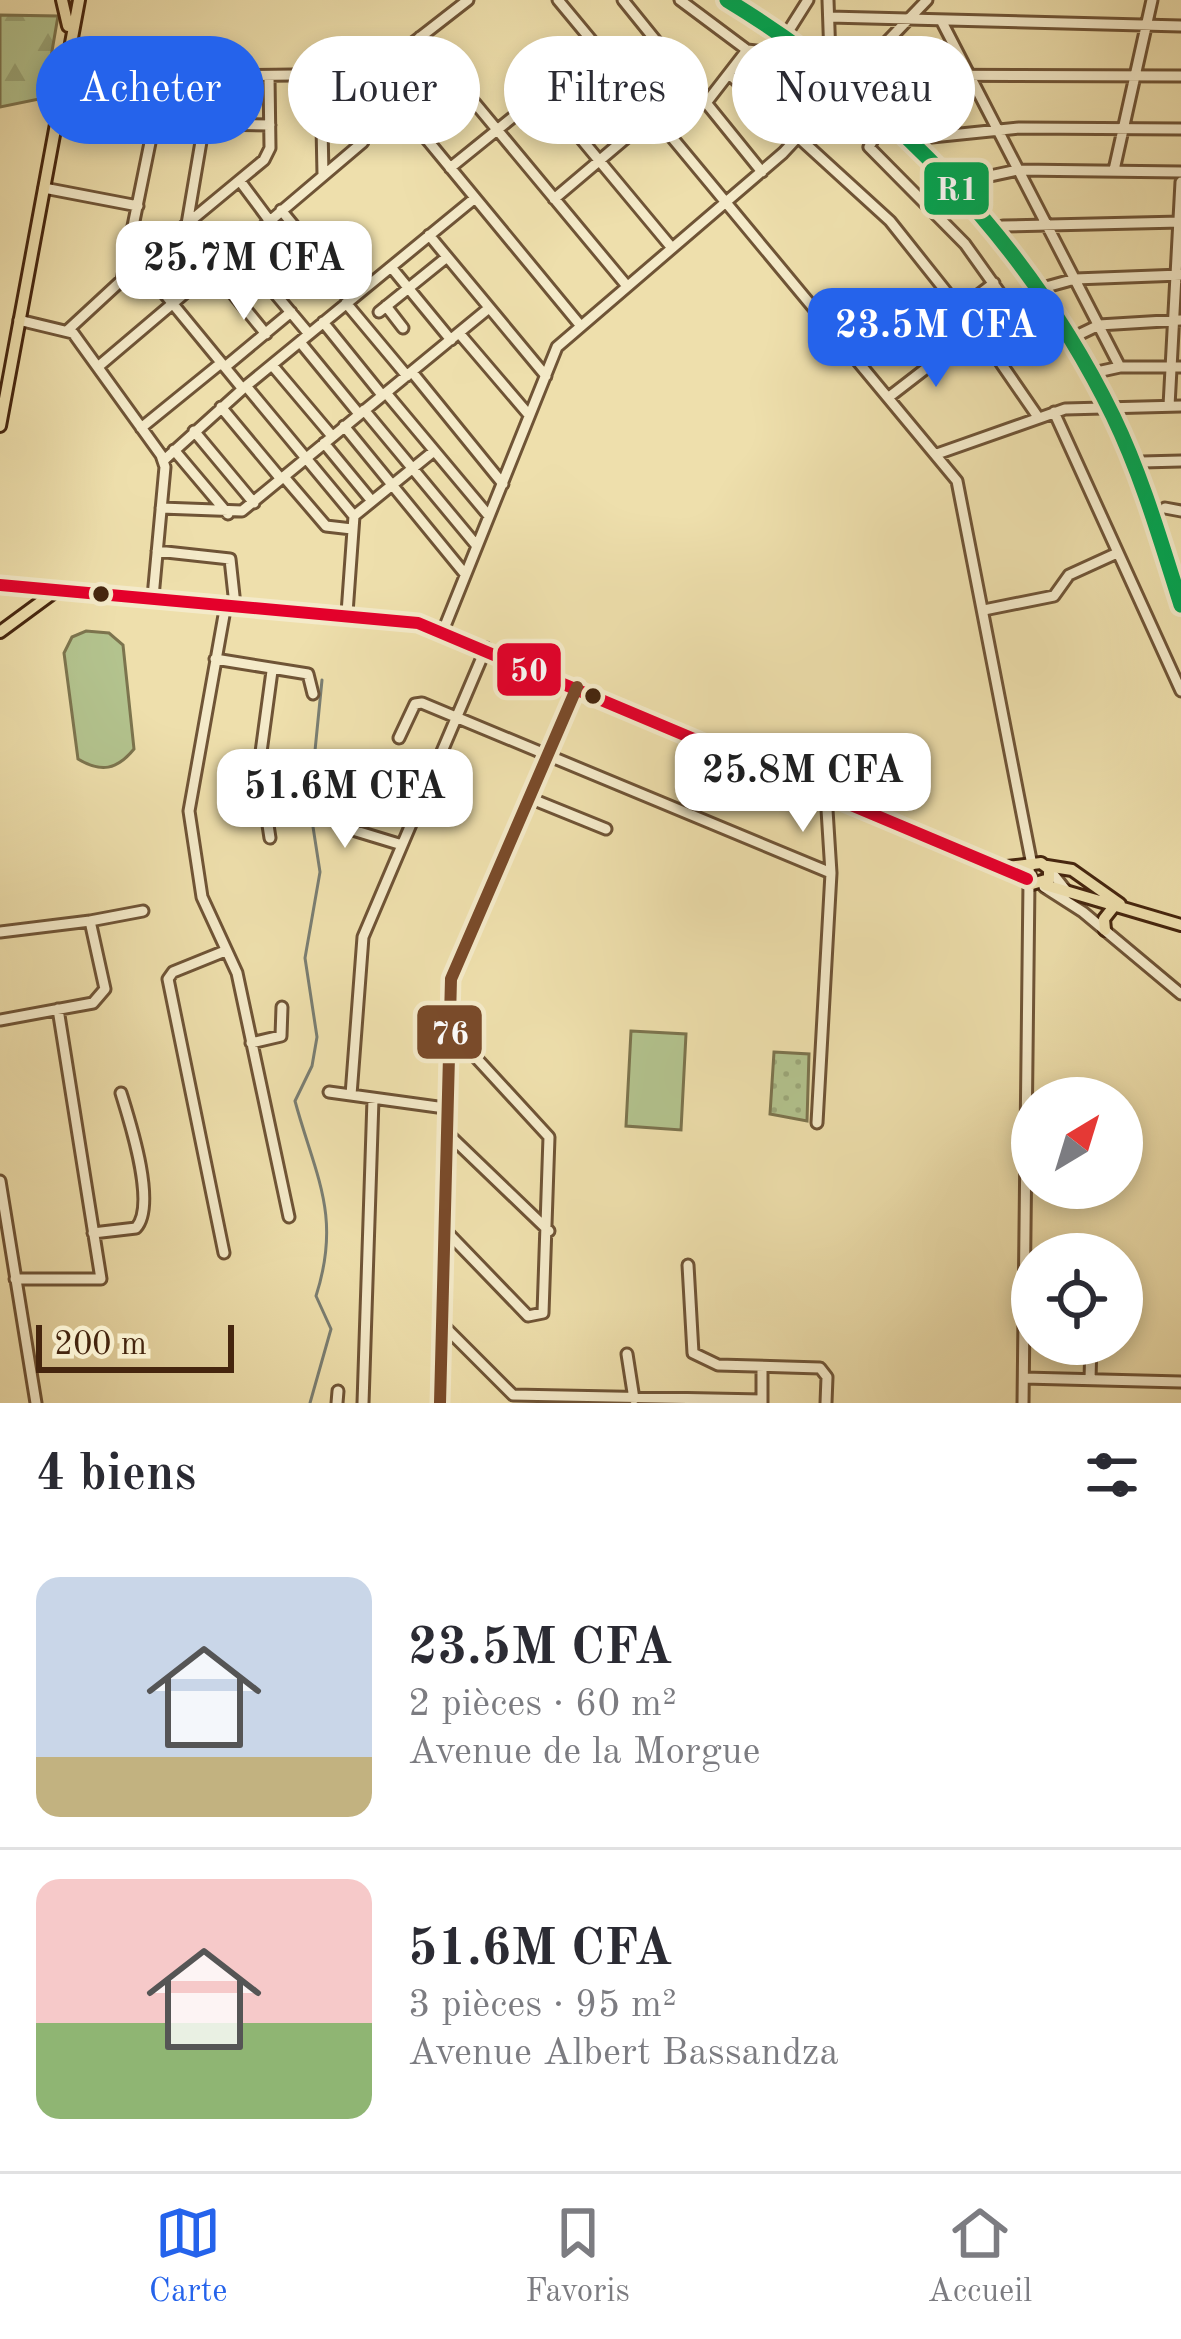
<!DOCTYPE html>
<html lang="fr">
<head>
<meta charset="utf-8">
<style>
  body { margin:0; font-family:"Old Standard TT",serif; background:#f2f2f3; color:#2b2b33; height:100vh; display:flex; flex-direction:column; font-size:45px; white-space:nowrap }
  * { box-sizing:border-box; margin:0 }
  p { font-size:39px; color:#7c7c81 }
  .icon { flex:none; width:66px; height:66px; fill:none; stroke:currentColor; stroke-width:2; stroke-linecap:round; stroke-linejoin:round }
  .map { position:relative; height:1403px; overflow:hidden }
  .sheet { display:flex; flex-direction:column; background:#fff; flex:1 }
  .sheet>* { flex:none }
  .hud { position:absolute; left:36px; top:36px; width:1110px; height:108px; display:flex; gap:24px }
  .needle { width:78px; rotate:38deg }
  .controls { position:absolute; left:1011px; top:1077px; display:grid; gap:24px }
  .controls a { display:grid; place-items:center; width:132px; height:132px; border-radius:50%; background:#fff; box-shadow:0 6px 18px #0003; font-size:60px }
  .scale { position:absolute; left:36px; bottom:30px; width:198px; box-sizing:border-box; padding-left:12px; border:6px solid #45250e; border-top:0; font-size:33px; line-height:42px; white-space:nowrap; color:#45250e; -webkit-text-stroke:9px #f4eac9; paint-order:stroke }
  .price { position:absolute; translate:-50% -102px; padding:0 27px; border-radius:24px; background:#fff; color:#222; font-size:39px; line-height:78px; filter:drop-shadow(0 3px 6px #0008) }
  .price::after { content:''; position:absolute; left:50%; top:72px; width:36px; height:27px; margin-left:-18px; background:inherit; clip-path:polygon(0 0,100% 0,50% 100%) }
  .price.active { background:#2563eb; color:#fff }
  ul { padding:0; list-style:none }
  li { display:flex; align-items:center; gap:36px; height:300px; padding:0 36px }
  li+li { border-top:3px solid #e1e1e2 }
  li span { display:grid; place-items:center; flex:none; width:336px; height:240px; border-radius:24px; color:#555 }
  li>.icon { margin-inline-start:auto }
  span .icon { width:144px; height:144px; fill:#fffc; stroke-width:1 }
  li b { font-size:51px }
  h2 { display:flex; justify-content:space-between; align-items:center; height:144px; padding:0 36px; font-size:51px }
  .chip { padding:0 42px; border-radius:54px; background:#fff; box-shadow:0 6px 18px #0003; font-size:42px; line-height:108px }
  .chip.active { background:#2563eb; color:#fff }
  .menu { display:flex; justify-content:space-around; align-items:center; height:168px; border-top:3px solid #e1e1e2; background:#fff; font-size:33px; color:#7c7c81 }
  .menu a { display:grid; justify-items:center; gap:6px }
  .menu .active { color:#2563eb }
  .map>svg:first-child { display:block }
  .grass { fill:url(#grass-dots); stroke:#7c744e; stroke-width:3 }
  .forest { fill:url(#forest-firs); stroke:#7c744e; stroke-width:3 }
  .garden { fill:#b3c38e; stroke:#7c744e; stroke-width:3 }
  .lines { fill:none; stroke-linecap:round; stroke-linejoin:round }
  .stream { stroke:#7a7e72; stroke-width:3 }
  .minor-casing { stroke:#6f5436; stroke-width:15 }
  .major-casing { stroke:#45250e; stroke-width:16 }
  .minor { stroke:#f4eac9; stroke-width:9 }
  .major { stroke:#eedfac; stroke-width:10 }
  .bus-1-casing { stroke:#f4eac9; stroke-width:21 }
  .bus-2-casing { stroke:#f4eac9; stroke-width:21 }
  .bus-1 { stroke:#e4002b; stroke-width:12 }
  .bus-2 { stroke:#7a4b2a; stroke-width:12 }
  .rail-1-casing { stroke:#f4eac9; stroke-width:24 }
  .rail-1 { stroke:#00a651; stroke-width:15 }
  .bus-dot { fill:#45250e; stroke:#f4eac9; stroke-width:4.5 }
  .line-badge { stroke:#f4eac9; stroke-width:4.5 }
  .badge-label { font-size:33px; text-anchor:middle; font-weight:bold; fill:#fff }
</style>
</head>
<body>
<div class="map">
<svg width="1181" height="1403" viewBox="0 0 1181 1403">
  <defs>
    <pattern id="grass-dots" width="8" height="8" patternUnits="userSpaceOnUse" patternTransform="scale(3)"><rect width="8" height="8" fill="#b3c38e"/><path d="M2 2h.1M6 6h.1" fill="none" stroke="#9ba779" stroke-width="1.8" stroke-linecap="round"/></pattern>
    <pattern id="forest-firs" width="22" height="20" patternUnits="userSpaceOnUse" patternTransform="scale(3)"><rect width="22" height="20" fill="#b3c38e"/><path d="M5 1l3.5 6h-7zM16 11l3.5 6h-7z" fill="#9ba779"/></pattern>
  </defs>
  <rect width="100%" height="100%" fill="#eedfac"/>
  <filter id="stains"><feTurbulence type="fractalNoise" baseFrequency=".00167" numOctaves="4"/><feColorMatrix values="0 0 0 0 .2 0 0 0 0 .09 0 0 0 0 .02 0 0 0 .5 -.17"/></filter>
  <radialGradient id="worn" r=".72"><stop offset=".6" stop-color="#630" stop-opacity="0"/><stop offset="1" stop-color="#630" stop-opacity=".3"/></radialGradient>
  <!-- grass -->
  <path class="grass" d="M774,1052L809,1054L807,1121L770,1114Z"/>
  <!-- forest -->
  <path class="forest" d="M0,15L58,16L44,98L0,107Z"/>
  <!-- garden -->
  <path class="garden" d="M86,631L109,633L123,645L134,749C117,770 101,773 78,759L64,653L72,637Z
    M631,1031L686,1034L681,1130L626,1126Z"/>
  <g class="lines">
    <!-- stream -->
    <path class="stream" d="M311,791L322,680
      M309,801L320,872L305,958L317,1037L312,1066L295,1101C315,1175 342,1215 316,1296L331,1329L310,1403"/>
    <!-- minor casing -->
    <g class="minor-casing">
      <path id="minor" d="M558,0L957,481L1032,865
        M623,0L762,172
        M680,0L747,50L787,54L878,131L869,147L965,244L1042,352
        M828,0L830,58
        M829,17L1181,26
        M942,22L1120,367
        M791,27L808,0
        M420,37L627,286
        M373,74L580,325
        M729,74L890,221L987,343L1038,417
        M876,75L878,51L927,0
        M321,76L323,175
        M62,78L373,74L468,0
        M870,90L876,75L1181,76
        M543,93L672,248
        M639,100L679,68
        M706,103L747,50
        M154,123L270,125
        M922,138L1019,128L1181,129
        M450,168L597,49
        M1114,170L1152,0
        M240,181L269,220
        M962,182L1018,170L1181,172
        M44,188L138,206
        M554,199L652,116
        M281,210L353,298
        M187,224L204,124
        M1003,226L1181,222
        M134,230L171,237L264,160L270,148L269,77
        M429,235L546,376
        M236,247L309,334
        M131,253L242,388
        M391,267L451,340
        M212,268L266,334
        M1046,287L1075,279L1181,275
        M346,303L407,376
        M386,306L403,328
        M961,308L994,283
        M379,312L447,257
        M19,320L73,333L161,455L165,467L153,597
        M323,322L382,395
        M69,329L122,280L163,79
        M459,333L529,415
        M1074,337L1099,325L1181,320
        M300,342L359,414
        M272,365L332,436
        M99,366L363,142
        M225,367L291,312
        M412,372L503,484
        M1097,372L1120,367H1181
        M246,386L354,516
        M386,393L489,516
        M889,397L955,346
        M1169,406L1181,182
        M221,407L281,479
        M364,410L477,546
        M1054,412L1181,691
        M344,426L465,574
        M141,428L221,363
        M194,431L254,503
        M324,443L371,500
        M174,450L228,514
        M937,454L1065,409L1181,406
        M163,461L246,386L475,198
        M1142,462L1181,461
        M284,477L326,526L352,529
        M161,508L242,511L489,308
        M1165,508L1181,511
        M157,551L230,559L235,605
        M226,604L189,811L202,897L237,973L289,1217
        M984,610L1054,596L1069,575L1115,554
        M347,613L354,516L434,451
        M443,631L557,347L783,153L836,96
        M215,659L308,674L313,694
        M399,738L415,704L422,703L831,873
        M527,797L606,829
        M265,802L301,793L343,806L356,831L402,845
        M270,838L259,767L272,671
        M1049,869L1068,893
        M1044,887L1083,912L1181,994
        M90,921L143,911
        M0,932L90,921L105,989L93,1003L0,1020
        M251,1043L281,1036L282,1007
        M329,1092L445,1108
        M351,1095L363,937L486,648
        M817,1123L831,873L826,794
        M445,1131L549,1231
        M0,1181L36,1403
        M444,1229L528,1316L543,1313L549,1137L447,1026
        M93,1233L136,1228C157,1205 130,1122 121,1093
        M224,1253L168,979L173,972L225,951
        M688,1265L693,1353L718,1365L820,1368L827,1377L826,1403
        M15,1279H101L58,1009
        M441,1323L513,1395L762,1400
        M627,1354L634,1399
        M762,1367V1403
        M1024,1378L1181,1382
        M1090,1379L1091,1344
        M337,1403L338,1391
        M363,1403L373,1099
        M440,1403L451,979L577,687
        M1023,1403L1029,882"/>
    </g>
    <!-- major casing -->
    <g class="major-casing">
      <path id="major" d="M62,0L68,26
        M0,426L79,0
        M0,585L418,623L1027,879
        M0,632L57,590
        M1047,866L1072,870L1120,904
        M1007,867L1041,863L1049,869V879L1032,884L1028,868
        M1045,885L1181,925
        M1105,930L1104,919L1115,905"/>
    </g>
    <!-- minor -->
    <use href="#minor" class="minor"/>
    <!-- major -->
    <use href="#major" class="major"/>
    <!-- bus-1 casing -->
    <g class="bus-1-casing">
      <path id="bus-1" d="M0,585L418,623L1027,879"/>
    </g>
    <!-- bus-2 casing -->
    <g class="bus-2-casing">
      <path id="bus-2" d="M440,1403L451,979L577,687"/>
    </g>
    <!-- bus-1 -->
    <use href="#bus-1" class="bus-1"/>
    <!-- bus-2 -->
    <use href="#bus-2" class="bus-2"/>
    <!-- rail-1 casing -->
    <g class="rail-1-casing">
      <path id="rail-1" d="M727,0C890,99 1029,244 1113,416C1142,476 1161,542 1181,605"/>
    </g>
    <!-- rail-1 -->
    <use href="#rail-1" class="rail-1"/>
  </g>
  <!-- markers -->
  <g class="bus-dot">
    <circle cx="101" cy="594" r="10"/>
    <circle cx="593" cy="696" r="10"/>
  </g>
  <g class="line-badge">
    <rect x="922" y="160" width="69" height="57" rx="12" fill="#00a651"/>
    <rect x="495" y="641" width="68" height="57" rx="12" fill="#e4002b"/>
    <rect x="415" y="1003" width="69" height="58" rx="12" fill="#7a4b2a"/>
  </g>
  <g class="badge-label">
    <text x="957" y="200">R1</text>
    <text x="529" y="681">50</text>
    <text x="450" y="1044">76</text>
  </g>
  <rect width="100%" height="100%" filter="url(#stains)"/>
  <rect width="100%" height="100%" fill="url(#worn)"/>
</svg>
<div class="controls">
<a><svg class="needle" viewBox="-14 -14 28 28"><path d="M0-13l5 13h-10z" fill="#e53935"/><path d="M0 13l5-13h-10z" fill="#7c7c81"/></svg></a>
<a><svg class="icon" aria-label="locate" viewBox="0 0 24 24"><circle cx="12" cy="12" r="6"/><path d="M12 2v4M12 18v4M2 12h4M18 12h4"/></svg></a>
</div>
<div class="scale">200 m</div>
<b class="price" style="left:244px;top:323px">25.7M CFA</b>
<b class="price active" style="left:936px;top:390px">23.5M CFA</b>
<b class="price" style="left:803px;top:835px">25.8M CFA</b>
<b class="price" style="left:345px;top:851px">51.6M CFA</b>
<div class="hud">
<a class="chip active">Acheter</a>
<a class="chip">Louer</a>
<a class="chip">Filtres</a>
<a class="chip">Nouveau</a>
</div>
</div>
<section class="sheet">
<h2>4 biens<svg class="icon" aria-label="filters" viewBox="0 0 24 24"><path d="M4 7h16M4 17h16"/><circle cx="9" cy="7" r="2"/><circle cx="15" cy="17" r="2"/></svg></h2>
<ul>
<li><span style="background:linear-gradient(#c9d6e8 75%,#c2b280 0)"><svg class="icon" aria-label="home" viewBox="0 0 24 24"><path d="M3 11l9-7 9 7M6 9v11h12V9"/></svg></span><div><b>23.5M CFA</b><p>2 pièces · 60 m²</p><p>Avenue de la Morgue</p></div></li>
<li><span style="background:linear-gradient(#f6c9c9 60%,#8fb573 0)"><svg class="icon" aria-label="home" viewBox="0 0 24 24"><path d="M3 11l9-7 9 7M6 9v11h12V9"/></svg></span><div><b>51.6M CFA</b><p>3 pièces · 95 m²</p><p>Avenue Albert Bassandza</p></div></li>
</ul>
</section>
<nav class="menu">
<a class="active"><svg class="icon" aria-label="map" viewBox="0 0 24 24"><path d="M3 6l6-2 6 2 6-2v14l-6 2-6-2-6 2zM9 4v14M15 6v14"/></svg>Carte</a>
<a><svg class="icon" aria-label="saved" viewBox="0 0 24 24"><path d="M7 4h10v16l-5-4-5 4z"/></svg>Favoris</a>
<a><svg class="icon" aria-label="home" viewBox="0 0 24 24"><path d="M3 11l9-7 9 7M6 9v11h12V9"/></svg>Accueil</a>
</nav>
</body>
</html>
